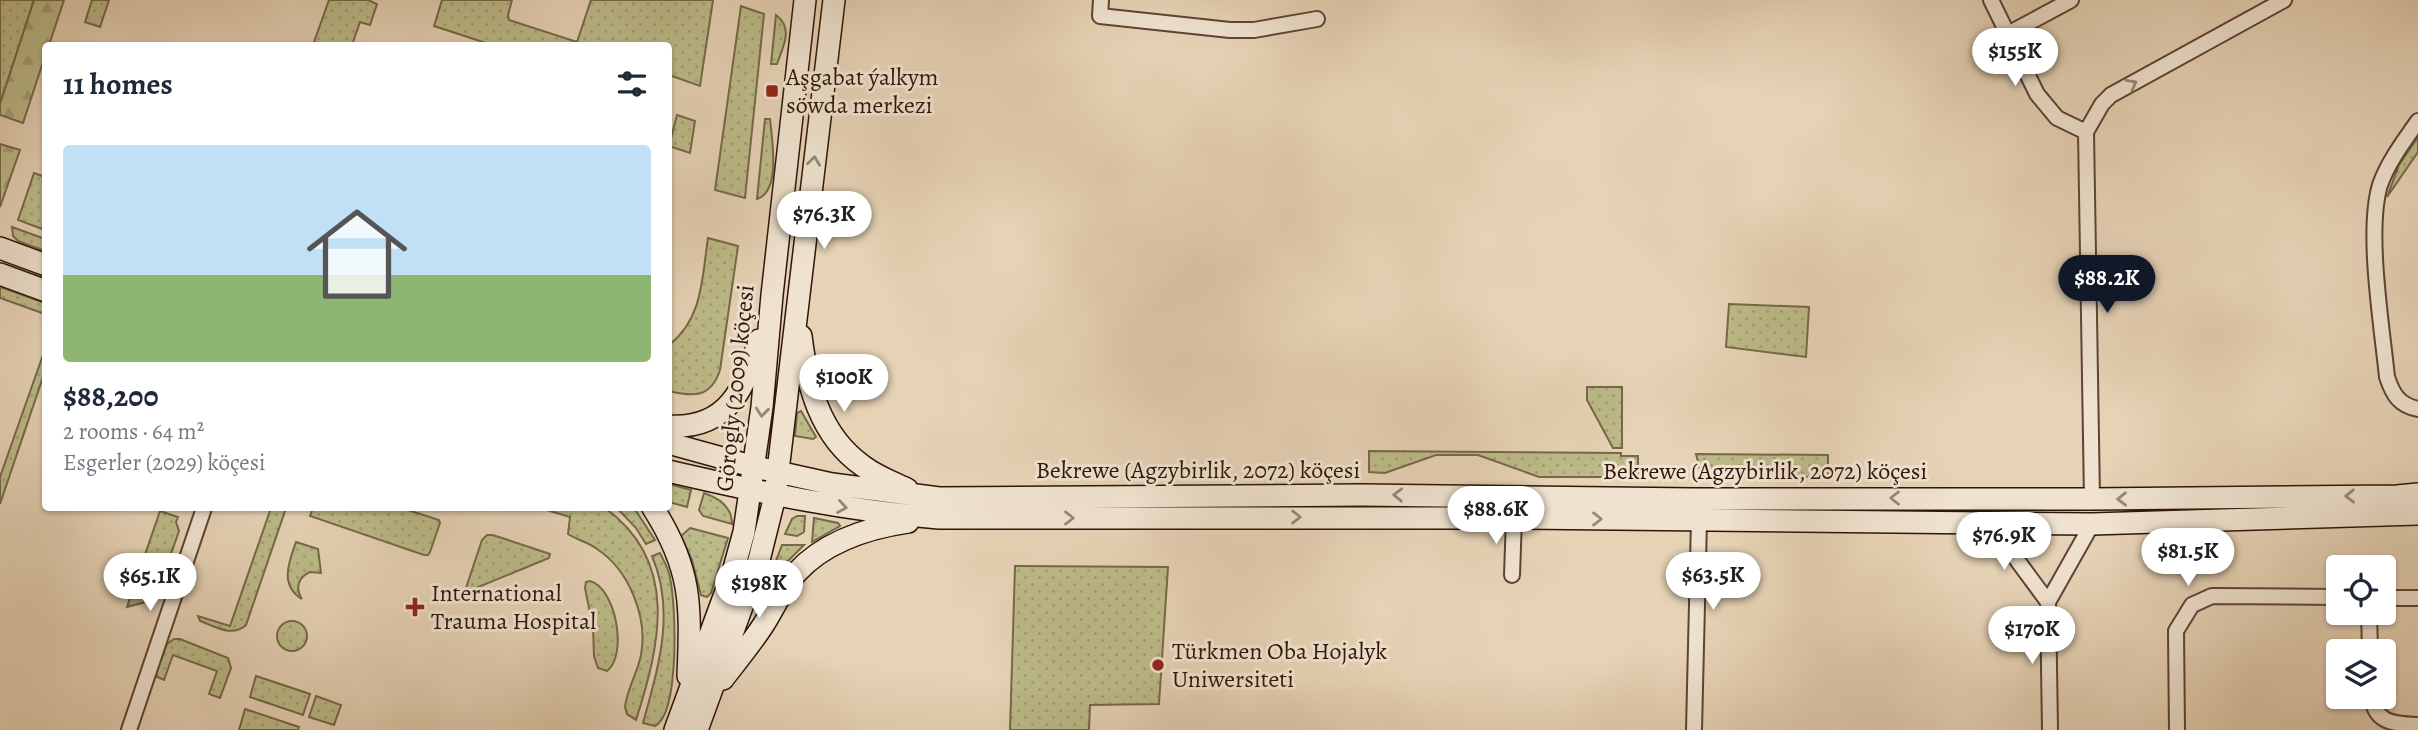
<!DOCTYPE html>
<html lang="en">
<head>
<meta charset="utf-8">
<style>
  body { margin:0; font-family:Alegreya,serif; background:#f2f2f3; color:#1f2937; height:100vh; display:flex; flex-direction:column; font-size:26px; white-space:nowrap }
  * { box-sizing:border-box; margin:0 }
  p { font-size:23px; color:#747a83 }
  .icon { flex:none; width:38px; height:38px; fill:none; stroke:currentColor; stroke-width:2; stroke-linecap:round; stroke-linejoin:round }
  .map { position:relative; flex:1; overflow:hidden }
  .sheet { position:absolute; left:42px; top:42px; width:630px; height:469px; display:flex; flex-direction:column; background:#fff; border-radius:7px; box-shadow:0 2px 5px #0004 }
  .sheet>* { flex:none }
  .fabs { position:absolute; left:2326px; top:555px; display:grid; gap:14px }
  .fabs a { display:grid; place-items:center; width:70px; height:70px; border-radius:7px; background:#fff; box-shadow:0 2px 5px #0004; font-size:35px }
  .price { position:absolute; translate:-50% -60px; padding:0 16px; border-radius:24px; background:#fff; color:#222; font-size:23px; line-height:46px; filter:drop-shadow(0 2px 4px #0008) }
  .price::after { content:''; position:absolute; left:50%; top:42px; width:21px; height:16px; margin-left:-10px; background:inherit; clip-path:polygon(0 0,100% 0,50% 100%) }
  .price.on { background:#111827; color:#fff }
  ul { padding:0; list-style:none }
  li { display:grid; align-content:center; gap:14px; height:371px; padding:0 21px }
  li span { display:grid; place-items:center; height:217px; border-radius:7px; color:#555 }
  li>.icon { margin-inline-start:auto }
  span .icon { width:126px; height:126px; fill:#fffc; stroke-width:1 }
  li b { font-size:30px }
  h2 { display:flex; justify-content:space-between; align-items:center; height:84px; padding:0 21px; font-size:30px }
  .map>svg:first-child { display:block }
  .grass { fill:url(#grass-dots); stroke:#766848; stroke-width:2 }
  .forest { fill:url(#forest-firs); stroke:#766848; stroke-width:2 }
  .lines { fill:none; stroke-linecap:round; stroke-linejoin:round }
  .street-casing { stroke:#5d4434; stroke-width:18 }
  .secondary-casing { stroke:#2f1509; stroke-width:24 }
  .street { stroke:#efe2cf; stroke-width:14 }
  .secondary { stroke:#efe2cf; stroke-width:21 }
  .oneway { stroke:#998676 }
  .poi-dot { fill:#8f2418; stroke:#efe2cf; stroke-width:2.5 }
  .labels { text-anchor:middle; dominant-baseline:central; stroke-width:6; stroke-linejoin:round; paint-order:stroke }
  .poi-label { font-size:24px; fill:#2f1509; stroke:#efe2cf; text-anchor:start }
  .street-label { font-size:24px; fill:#2f1509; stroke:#efe2cf }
</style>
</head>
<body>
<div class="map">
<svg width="2418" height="730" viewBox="0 0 2418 730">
  <defs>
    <pattern id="grass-dots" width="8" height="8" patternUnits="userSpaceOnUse" patternTransform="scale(1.75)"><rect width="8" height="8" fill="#bcba88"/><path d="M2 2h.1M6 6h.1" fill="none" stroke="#a29f74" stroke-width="1.8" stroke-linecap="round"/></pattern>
    <pattern id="forest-firs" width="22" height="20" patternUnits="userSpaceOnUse" patternTransform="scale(1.75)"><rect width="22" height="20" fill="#bcba88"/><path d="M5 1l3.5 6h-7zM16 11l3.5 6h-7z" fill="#a29f74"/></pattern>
  </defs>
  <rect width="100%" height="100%" fill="#e6d2b5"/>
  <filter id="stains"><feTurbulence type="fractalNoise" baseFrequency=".00286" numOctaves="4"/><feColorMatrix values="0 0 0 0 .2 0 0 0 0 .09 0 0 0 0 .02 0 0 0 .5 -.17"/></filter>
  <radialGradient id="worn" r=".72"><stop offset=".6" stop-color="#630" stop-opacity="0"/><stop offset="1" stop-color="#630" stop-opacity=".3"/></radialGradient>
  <!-- grass -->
  <path class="grass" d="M0,0H34L0,104Z
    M92,0H109L100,27L85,22Z
    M329,0H368L377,4L370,25L360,22L352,45H313Z
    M442,0H512L508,15L509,20L577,42L591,0H713L700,86L669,75L668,46L492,45L434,26Z
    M741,6L764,14L745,198L715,190Z
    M776,15C794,28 783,47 777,64H771Z
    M677,115L695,121L690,153L669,146Z
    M765,119H770C772,139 781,192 757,199Z
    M2418,137V152L2387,197L2399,165Z
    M34,173L45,177V230L18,220Z
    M12,227L45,239V251L18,241L13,236Z
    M708,238L738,246L720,370C711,398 693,397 669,391V345C703,319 702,277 708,238Z
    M0,287L45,303V314L0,298Z
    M1729,304L1809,307L1806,357L1726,347Z
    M44,352L45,371L0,504V477Z
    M1587,387H1622V448H1613L1587,400Z
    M801,411L816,437L813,439L795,436L797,413Z
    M1369,451L1621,453V456H1638V477H1539L1478,455H1436L1385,473L1369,472Z
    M1696,454L1828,455V475H1821V477H1708L1700,470Z
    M669,484L691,490L687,507L669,502Z
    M704,493C719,498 732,507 732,524L703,516L699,510Z
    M271,508H286L246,625C232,638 215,626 200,621L198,616L230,626Z
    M313,508H402L439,520L440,523L430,552L428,555H424L310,516Z
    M540,508H605C680,562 660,645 636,720L627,714L625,707C627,688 638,672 641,655C648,617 629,570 597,549C588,542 577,540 568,534L570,517Z
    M617,508H634L655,540L646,544L636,528Z
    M160,511L178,517L176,522L179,531L157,594L149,601L127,607Z
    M797,516H805L804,532L797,536L785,534L792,519Z
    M814,518L838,523L840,526L812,542Z
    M690,528L728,538L711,593L707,597L701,595L692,560L681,536Z
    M487,535H493L550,554L549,558L471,590L466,588L482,540Z
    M296,542L318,549L321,573L310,572C298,577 295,588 302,599C279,585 289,562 296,542Z
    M782,545H804L781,568L775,570L774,566Z
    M660,553C664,561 669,569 670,578C676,604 680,713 655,726L643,723C658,668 676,612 652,556Z
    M1015,566L1168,567L1159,704L1090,705L1089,730H1010Z
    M590,581C616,588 628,655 607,671L598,668L594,656L593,628L585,588L586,582Z
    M277 636a15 15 0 1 1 30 0a15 15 0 1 1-30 0Z
    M174,639H180L228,658L231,668L220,698L209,694L217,671L173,655L164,680L155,676L167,644Z
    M256,676L310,694L303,715L250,697Z
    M316,696L341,705L334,725L309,717Z
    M245,709L299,727L298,730H239Z"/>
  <!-- forest -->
  <path class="forest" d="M34,0H64L49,45L46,46L45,56L23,123L0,115V104Z
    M0,144L20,150L0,207Z"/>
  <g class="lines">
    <!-- street casing -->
    <g class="street-casing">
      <path id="street" d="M1101,0L1100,16L1230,30H1254L1317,19
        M1991,0L2037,94L2057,118L2086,132
        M2008,34L2071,0
        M2418,121C2404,141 2388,162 2380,185C2366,231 2382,327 2387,377C2393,395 2399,405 2418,409
        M2086,132L2092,499
        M2086,132L2102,104L2111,95L2284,0
        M1989,522L2048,602L2050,730
        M1512,575L1514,518
        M2384,598H2418
        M2048,602L2092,524
        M2369,612L2370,651
        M2372,696C2374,724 2396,724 2418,725
        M129,730L204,508
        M1694,730L1699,520L1697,511
        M2177,730L2176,631L2192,605L2212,596L2338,597"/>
    </g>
    <!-- secondary casing -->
    <g class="secondary-casing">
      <path id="secondary" d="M0,248L46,265
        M0,274L46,291
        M801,336C807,385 820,436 863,466C876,476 892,482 907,489
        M668,426C728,430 745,388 759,340
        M668,443L755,467L832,484L939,498L1362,495L1694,499H2092L2397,496L2418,494
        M668,471C758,492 847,511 939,518H1514L2092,524L2418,514
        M653,508C692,569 691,605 688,676
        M723,679C736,662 750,645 762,627C774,609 782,588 797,572C826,541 867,528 908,522
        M675,730L733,572L744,532L762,407L772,295L805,0
        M697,730L759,560L775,496L834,0"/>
    </g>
    <!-- street -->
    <use href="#street" class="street"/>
    <!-- secondary -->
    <use href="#secondary" class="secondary"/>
  </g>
  <!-- one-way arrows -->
  <defs><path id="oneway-chevron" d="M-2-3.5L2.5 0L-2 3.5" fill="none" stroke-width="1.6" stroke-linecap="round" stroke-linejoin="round" transform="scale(1.75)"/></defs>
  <g class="oneway">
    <use href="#oneway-chevron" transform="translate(2132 84) rotate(-29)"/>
    <use href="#oneway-chevron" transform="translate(814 161) rotate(-83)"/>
    <use href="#oneway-chevron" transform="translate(762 412) rotate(96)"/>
    <use href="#oneway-chevron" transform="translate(1398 495) rotate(-179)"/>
    <use href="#oneway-chevron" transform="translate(2350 496) rotate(179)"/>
    <use href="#oneway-chevron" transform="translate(1895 498) rotate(-180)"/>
    <use href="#oneway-chevron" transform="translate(2122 499) rotate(179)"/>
    <use href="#oneway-chevron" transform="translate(842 507) rotate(9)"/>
    <use href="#oneway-chevron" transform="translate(1296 517)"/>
    <use href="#oneway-chevron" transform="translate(1069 518)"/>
    <use href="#oneway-chevron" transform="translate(1597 519)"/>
  </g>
  <!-- markers -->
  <g class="poi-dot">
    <rect x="765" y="84" width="14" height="14" rx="3.5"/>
    <path d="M411.5 596.5h7v7h7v7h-7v7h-7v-7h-7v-7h7z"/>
    <circle cx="1158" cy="665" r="7"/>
  </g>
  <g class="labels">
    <!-- poi labels -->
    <g class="poi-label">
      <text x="786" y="77">Aşgabat ýalkym<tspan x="786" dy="28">söwda merkezi</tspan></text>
      <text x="431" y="593">International<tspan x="431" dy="28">Trauma Hospital</tspan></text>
      <text x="1172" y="651">Türkmen Oba Hojalyk<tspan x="1172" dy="28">Uniwersiteti</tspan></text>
    </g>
    <!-- street labels -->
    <g class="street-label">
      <text transform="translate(735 388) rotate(-84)">Görogly (2009) köçesi</text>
      <text x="1198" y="470">Bekrewe (Agzybirlik, 2072) köçesi</text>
      <text x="1765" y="471">Bekrewe (Agzybirlik, 2072) köçesi</text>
    </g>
  </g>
  <rect width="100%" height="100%" filter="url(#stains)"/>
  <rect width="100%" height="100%" fill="url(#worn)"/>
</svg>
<div class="fabs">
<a><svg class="icon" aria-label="locate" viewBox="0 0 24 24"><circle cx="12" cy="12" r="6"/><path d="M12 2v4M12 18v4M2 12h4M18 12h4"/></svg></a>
<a><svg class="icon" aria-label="layers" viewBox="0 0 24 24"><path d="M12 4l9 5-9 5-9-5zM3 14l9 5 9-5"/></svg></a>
</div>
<b class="price" style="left:2015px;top:88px">$155K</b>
<b class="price" style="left:824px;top:251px">$76.3K</b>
<b class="price on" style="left:2107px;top:315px">$88.2K</b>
<b class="price" style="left:844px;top:414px">$100K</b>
<b class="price" style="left:1496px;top:546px">$88.6K</b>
<b class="price" style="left:2004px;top:572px">$76.9K</b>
<b class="price" style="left:2188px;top:588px">$81.5K</b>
<b class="price" style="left:1713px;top:612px">$63.5K</b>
<b class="price" style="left:150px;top:613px">$65.1K</b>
<b class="price" style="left:759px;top:620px">$198K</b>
<b class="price" style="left:2032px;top:666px">$170K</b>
<section class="sheet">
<h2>11 homes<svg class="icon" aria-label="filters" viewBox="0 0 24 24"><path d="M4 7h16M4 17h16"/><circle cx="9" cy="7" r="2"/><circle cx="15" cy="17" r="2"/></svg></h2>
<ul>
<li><span style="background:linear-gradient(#bfe0f5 60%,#8fb573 0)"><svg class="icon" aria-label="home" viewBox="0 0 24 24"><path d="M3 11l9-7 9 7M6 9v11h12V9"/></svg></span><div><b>$88,200</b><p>2 rooms · 64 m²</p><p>Esgerler (2029) köçesi</p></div></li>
</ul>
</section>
</div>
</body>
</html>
